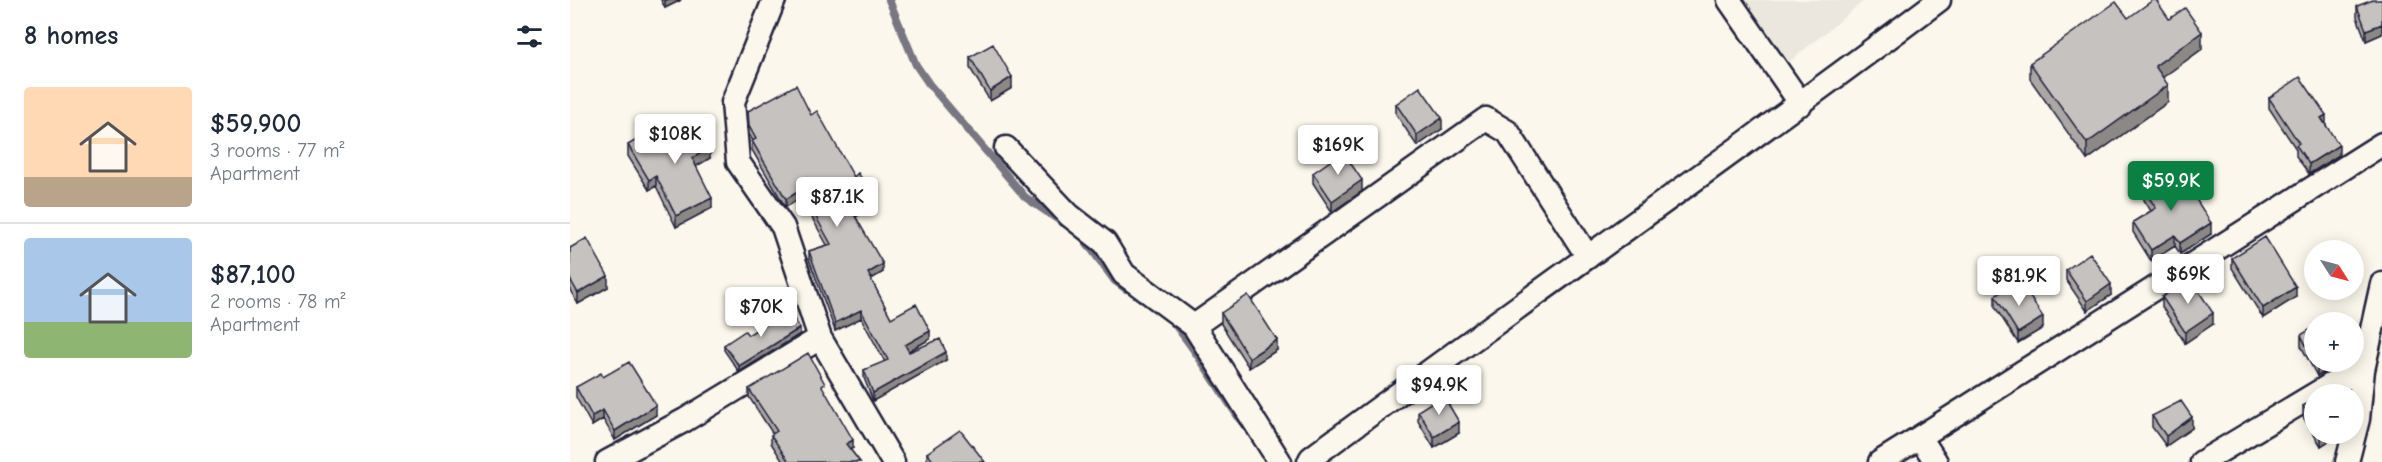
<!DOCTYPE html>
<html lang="en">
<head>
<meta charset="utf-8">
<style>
  body { margin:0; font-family:"Comic Neue",sans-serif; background:#f2f2f3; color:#1f2937; height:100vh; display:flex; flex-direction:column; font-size:22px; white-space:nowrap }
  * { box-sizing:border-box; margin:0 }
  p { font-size:20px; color:#747a83 }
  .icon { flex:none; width:33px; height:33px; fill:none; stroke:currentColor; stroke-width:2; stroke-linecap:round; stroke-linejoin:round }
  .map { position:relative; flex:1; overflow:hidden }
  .details { display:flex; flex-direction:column; background:#fff; width:570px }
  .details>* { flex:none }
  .needle { width:39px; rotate:126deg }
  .fabs { position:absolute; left:1734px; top:240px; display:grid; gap:12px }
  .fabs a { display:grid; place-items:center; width:60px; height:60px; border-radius:50%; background:#fff; box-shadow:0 3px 15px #0003; font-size:30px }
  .price { position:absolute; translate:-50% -51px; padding:0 14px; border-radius:6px; background:#fff; color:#222; font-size:20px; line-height:39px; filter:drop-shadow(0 2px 3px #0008) }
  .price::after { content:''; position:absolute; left:50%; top:36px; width:18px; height:14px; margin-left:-9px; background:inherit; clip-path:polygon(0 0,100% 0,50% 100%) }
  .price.active { background:#0b8043; color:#fff }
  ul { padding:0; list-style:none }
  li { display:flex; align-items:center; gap:18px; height:150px; padding:0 24px }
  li+li { border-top:2px solid #e0e1e3 }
  li span { display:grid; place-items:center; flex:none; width:168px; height:120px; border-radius:6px; color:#555 }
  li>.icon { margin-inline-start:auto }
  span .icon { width:72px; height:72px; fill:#fffc; stroke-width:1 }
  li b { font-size:26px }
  h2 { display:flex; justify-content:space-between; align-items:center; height:72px; padding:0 24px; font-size:26px }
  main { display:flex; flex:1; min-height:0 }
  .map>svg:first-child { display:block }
  .built { fill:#ebe7df }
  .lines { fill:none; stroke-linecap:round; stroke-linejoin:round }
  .stream { stroke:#787681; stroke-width:8 }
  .minor-casing { stroke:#22223b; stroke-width:27 }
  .minor { stroke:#fbf7ec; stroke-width:22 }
  .wall { fill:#aaa7a5; stroke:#22223b; stroke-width:1.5 }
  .shaded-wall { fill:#8b8886; stroke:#22223b; stroke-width:1.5 }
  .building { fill:#c6c2c0; stroke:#22223b; stroke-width:1.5 }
</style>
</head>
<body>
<main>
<section class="details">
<h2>8 homes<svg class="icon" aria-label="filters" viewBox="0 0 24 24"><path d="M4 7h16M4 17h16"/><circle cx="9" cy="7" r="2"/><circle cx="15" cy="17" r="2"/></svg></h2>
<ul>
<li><span style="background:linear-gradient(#ffd9b3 75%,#b9a48a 0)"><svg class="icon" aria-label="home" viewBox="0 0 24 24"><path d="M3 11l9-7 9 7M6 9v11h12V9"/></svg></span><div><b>$59,900</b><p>3 rooms · 77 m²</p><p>Apartment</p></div></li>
<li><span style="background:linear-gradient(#a9c7e8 70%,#8fb573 0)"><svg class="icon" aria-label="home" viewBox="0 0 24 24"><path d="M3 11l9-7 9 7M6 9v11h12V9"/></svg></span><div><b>$87,100</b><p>2 rooms · 78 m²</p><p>Apartment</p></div></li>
</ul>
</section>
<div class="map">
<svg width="1812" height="462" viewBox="0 0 1812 462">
  <rect width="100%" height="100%" fill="#fbf7ec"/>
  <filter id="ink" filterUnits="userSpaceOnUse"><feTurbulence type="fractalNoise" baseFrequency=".0167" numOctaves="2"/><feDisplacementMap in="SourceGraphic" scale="12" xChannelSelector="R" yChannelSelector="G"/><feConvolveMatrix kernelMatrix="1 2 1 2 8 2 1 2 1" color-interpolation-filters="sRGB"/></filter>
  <g filter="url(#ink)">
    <!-- built -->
    <path class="built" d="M1159,0H1295L1207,72Z"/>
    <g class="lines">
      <!-- stream -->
      <path class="stream" d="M319,0L346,65L359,84L455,197L493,223
        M511,235L545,281L556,289
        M601,320C629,353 649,390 674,425"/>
      <!-- minor casing -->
      <g class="minor-casing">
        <path id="minor" d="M204,0L163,102L168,162L213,227L250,338L323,462
          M1159,0L1231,104
          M436,148L499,215L535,243L554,274L624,326
          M1350,437L1812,144
          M37,462L115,420L250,338
          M710,462L624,326L916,119L938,132L1018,257
          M739,462L741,458C949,304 1162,156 1369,0
          M1310,462L1350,437L1366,462
          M1632,462L1762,384L1793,370
          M1777,462L1788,419L1793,370L1812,284"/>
      </g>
      <!-- minor -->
      <use href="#minor" class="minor"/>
    </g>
    <!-- wall -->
    <path class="wall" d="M91,0H111L95,8Z
      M1812,0V34L1796,41L1787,17V6Z
      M1558,18L1599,19L1632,49L1592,77L1598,102L1517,160L1460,79V63Z
      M400,57L442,88L420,101L400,68Z
      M1699,98L1756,125L1769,155L1739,174L1726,156V149L1699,108Z
      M826,104L872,129L847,146L826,114Z
      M178,111L241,115L284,177L304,205L286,217L313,272L301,279L321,318L360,339L339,351L376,360L303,401L294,378V370L315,362L291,318L265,331L239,259V251L257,245L231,198L216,207L213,203L182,150V141H183L179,134Z
      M86,139L140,158L126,166L142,208L106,227L86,186L79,190L58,156V145Z
      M743,173L792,191L762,212L743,183Z
      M1574,190L1641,234L1610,254L1605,246L1581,261L1563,232V222L1581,211L1574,200Z
      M0,248L38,287L8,304L0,290Z
      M1662,258L1726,297L1693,318L1662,268Z
      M1496,270L1541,295L1517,311L1496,280Z
      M1425,296L1473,328L1448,343L1425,307Z
      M1592,297L1643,324L1615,343L1592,307Z
      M651,313L707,350L679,368L651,324Z
      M230,334L169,372L154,350V345L178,335Z
      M1731,335L1744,362H1775L1747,376L1731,346Z
      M33,377L86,415L45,440L33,419L22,426L6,397V387Z
      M179,389L255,392L283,448L280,449L290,462H213L201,443V435L203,434L179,397Z
      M1744,400V434H1770L1751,446L1733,417V406Z
      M848,411L889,433L864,448L848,421Z
      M1582,416L1622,428L1596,446L1582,427Z
      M357,453L415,462H357Z"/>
    <!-- shaded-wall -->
    <path class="shaded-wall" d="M95,0H111L95,8Z
      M1812,24V34L1796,41V30Z
      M1632,32V49L1585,83V66Z
      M442,77V88L420,101V91Z
      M1598,85V102L1517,160V143Z
      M1756,115V125L1751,118Z
      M872,118V129L847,146V135Z
      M1769,145V155L1739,174V164Z
      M140,148V158L122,169V158Z
      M86,176V186L79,190V180Z
      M792,180V191L762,212V201Z
      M231,190V198L216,207V199Z
      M304,197V205L282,219V211Z
      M142,198V208L106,227V216Z
      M1641,223V234L1610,254V243Z
      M1605,235V246L1581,261V250Z
      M313,264V272L298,281V273Z
      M38,276V287L8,304V293Z
      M1541,284V295L1517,311V301Z
      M1726,287V297L1693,318V308Z
      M291,310V318L265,331V323Z
      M1643,313V324L1615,343V332Z
      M1473,317V328L1448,343V333Z
      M230,328V334L169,372V366Z
      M360,331V339L335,353V345Z
      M707,340V350L679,368V358Z
      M376,352V360L303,401V393Z
      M1755,362H1775L1747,376V366Z
      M86,405V415L45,440V431Z
      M33,410V419L22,426V416Z
      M1622,417V428L1596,446V436Z
      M889,422V433L864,448V437Z
      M1755,434H1770L1751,446V436Z
      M283,440V448L276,452V444Z"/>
    <!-- building -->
    <path class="building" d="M1583,0H1586L1599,19L1615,8L1632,32L1585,66L1598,85L1517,143L1460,63L1546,2L1558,18Z
      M1803,0H1812V24L1796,30L1787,6Z
      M423,44L442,77L420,91L400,57Z
      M1730,77L1756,115L1751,118L1769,145L1739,164L1726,145L1729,143L1699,98Z
      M226,85L241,115L247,111L284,177L288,173L304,197L282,211L313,264L298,273L321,318L346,304L360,331L335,345L339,352L370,339L376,352L303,393L294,370L318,360L291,310L265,323L239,251L261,244L231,190L216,199L182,141L186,139L179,126L178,111Z
      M850,87L872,118L847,135L826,104Z
      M122,118L140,148L122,158L142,198L106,216L86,176L79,180L58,145L81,131L86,139Z
      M773,152L792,180L762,201L743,173Z
      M1607,169L1641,223L1610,243L1605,235L1581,250L1563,222L1586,208L1574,190Z
      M1695,237L1726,287L1693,308L1662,258Z
      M17,238L38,276L8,293L0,279V248Z
      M1520,253L1541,284L1517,301L1496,270Z
      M1620,278L1643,313L1615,332L1592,297Z
      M1449,280L1473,317L1448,333L1425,296Z
      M678,295L707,340L679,358L651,313Z
      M218,310L230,328L169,366L154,345L175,331L178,335Z
      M1766,316L1769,322H1754Z
      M1744,327V361L1731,335Z
      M238,353L255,384L252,386L283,440L276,444L290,462H219L201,435L207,431L179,389Z
      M59,362L86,405L45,431L33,410L22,416L6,387L31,373L33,377Z
      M1745,362H1755L1747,366Z
      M1760,390L1763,394H1753Z
      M873,395L889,422L864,437L848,411Z
      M1744,400V424L1733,406Z
      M1611,401L1622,417L1596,436L1582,416Z
      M390,430L415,462H364L357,453Z"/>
  </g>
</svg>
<div class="fabs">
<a><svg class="needle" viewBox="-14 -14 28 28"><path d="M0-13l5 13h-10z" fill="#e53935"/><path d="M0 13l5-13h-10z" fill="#747a83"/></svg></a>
<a>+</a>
<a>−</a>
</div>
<b class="price" style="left:105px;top:165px">$108K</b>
<b class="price" style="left:768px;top:176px">$169K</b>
<b class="price active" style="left:1601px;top:212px">$59.9K</b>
<b class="price" style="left:267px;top:228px">$87.1K</b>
<b class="price" style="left:1618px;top:305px">$69K</b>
<b class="price" style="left:1449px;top:307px">$81.9K</b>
<b class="price" style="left:191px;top:338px">$70K</b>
<b class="price" style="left:869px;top:416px">$94.9K</b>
</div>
</main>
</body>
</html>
